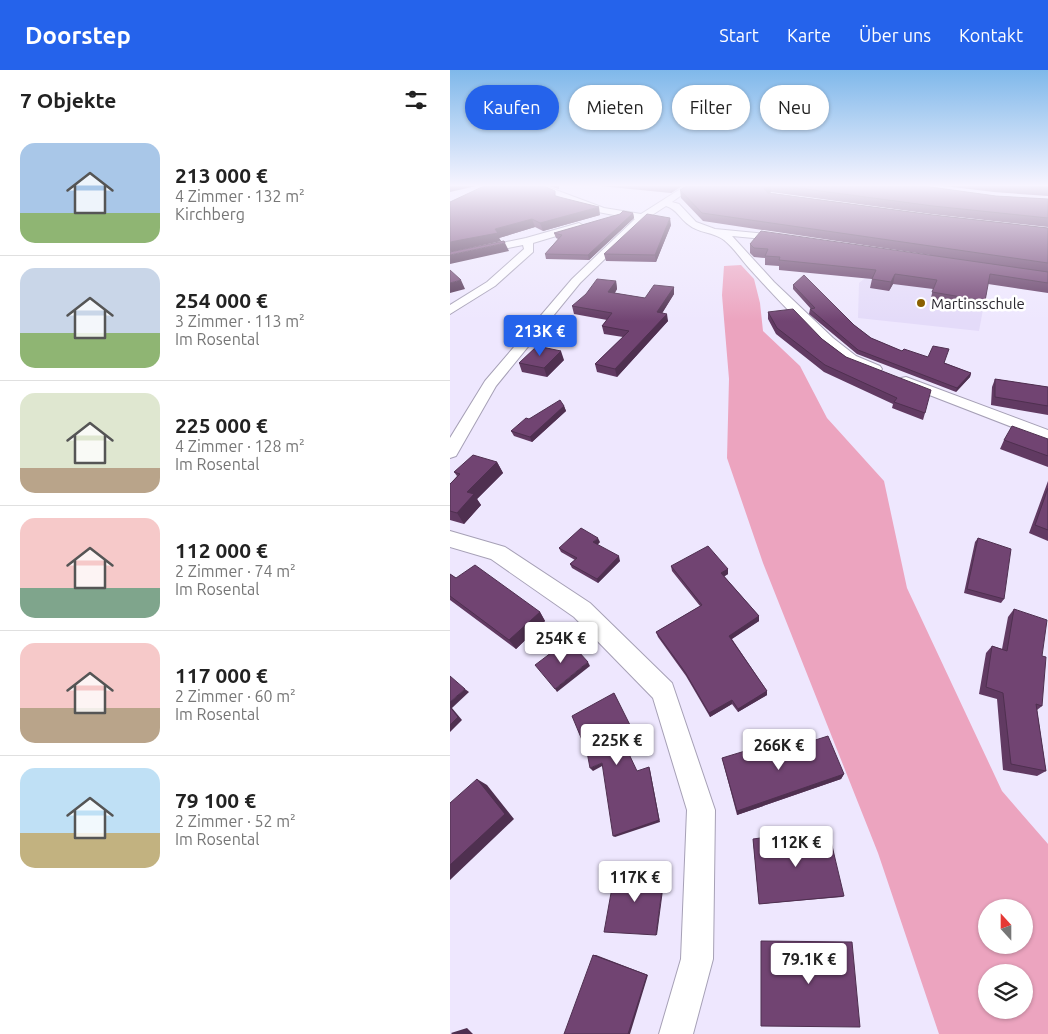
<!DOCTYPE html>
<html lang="de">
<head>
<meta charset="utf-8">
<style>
  body { margin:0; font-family:Ubuntu,sans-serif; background:#f2f2f2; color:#222; height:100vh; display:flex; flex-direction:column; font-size:19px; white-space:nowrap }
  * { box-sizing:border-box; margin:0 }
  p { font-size:16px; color:#767676 }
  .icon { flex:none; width:28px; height:28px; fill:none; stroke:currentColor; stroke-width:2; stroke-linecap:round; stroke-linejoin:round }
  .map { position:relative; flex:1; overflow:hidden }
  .details { display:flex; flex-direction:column; background:#fff; width:450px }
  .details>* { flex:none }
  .banner { position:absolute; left:15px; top:15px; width:475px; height:45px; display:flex; gap:10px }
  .needle { width:32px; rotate:339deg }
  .tools { position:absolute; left:528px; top:829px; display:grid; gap:10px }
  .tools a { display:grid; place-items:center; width:55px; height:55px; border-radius:50%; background:#fff; box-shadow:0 1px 4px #0004; font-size:25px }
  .price { position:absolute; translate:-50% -42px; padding:0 11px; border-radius:5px; background:#fff; color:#222; font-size:16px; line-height:32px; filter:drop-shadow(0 1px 2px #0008) }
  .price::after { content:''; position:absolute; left:50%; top:30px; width:15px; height:11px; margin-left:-8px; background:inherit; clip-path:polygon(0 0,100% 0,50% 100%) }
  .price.on { background:#2563eb; color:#fff }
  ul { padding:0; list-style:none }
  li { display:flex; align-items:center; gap:15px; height:125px; padding:0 20px }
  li+li { border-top:1px solid #e0e0e0 }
  li span { display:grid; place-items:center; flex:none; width:140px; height:100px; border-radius:15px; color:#555 }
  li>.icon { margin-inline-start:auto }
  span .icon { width:60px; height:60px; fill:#fffc; stroke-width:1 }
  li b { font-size:21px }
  h2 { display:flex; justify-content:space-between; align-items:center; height:60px; padding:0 20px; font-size:21px }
  .chip { padding:0 18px; border-radius:22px; background:#fff; box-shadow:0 1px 4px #0004; font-size:18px; line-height:45px }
  .chip.on { background:#2563eb; color:#fff }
  header { display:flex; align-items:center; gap:30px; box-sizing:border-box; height:70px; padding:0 25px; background:#2563eb; color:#fff }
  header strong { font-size:24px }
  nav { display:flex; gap:28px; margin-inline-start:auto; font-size:18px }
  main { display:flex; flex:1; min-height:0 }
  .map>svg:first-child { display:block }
  .built { fill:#e4dbf9 }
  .forest { fill:#eca4bf; fill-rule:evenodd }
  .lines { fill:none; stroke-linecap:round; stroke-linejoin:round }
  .street-casing { stroke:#a6a0b6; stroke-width:2 }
  .street { fill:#fff; fill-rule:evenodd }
  .wall { fill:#613a62 }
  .shaded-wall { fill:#4f3050 }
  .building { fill:#714472; stroke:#4f3050 }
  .poi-dot { fill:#8a6000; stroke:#fff; stroke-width:2 }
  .labels { text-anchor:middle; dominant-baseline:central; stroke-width:5; stroke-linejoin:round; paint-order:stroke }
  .far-poi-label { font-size:15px; fill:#2a2830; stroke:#fff; text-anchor:start }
</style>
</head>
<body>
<header>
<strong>Doorstep</strong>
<nav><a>Start</a><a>Karte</a><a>Über uns</a><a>Kontakt</a></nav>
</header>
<main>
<section class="details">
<h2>7 Objekte<svg class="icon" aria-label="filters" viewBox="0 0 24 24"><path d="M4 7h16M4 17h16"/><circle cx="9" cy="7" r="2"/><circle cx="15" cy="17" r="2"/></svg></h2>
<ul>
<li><span style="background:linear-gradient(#a9c7e8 70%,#8fb573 0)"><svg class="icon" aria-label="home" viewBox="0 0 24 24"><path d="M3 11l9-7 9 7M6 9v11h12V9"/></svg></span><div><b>213 000 €</b><p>4 Zimmer · 132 m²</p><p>Kirchberg</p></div></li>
<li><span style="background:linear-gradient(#c9d6e8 65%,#8fb573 0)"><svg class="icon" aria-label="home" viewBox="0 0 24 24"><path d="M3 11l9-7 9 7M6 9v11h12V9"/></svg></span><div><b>254 000 €</b><p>3 Zimmer · 113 m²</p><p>Im Rosental</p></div></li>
<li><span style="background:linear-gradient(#dfe7d0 75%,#b9a48a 0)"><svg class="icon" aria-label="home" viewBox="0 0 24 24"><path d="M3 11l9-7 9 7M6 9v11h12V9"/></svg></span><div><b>225 000 €</b><p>4 Zimmer · 128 m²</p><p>Im Rosental</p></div></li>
<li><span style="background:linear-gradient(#f6c9c9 70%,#7fa58c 0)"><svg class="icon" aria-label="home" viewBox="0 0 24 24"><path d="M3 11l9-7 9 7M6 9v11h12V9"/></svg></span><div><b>112 000 €</b><p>2 Zimmer · 74 m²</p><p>Im Rosental</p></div></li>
<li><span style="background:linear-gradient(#f6c9c9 65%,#b9a48a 0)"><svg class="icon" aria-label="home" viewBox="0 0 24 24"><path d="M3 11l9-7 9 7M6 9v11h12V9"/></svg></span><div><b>117 000 €</b><p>2 Zimmer · 60 m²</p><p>Im Rosental</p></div></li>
<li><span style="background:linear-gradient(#bfe0f5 65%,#c2b280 0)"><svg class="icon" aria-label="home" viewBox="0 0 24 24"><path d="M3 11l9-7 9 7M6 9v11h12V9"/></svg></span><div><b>79 100 €</b><p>2 Zimmer · 52 m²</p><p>Im Rosental</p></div></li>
</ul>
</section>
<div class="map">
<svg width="598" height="964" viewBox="0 0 598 964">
  <rect width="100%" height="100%" fill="#eee7fe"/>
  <!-- built -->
  <path class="built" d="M442,188L537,218L529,261L408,248L409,213Z"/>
  <!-- forest -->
  <path class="forest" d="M291,195L304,209L310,233L313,261L350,296L377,348L434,411L457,518L552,721L598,774V964H489L428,783L313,493L277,388L279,309L272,225L274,196ZM536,838H574V875H536ZM536,902H574V940H536Z"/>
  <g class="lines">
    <!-- street casing -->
    <g class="street-casing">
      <path id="street" d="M83,116H95L154,138L191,144L235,116H244L222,132L229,134L246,152L265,159L338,166L339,168L338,170L334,171L282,166L324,212L383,268L406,286L430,296L432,299L430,302C398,310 321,222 299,198C291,189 283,177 274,170C264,162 248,163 239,155C230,149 227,139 216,136L196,149L130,213L46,316L6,386L0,388V368L35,311L122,209L185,149L148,142Z
        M129,153L134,156L133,158L83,173V182L45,216L0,244V235L37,212L74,179L73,175L0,190V184L76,168Z
        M456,307L598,360V371L451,314L449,311L451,308Z
        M0,461L55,477L140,533L222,613L265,740L263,889L243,964H209L231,889L237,740L203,628L124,547L41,489L0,477Z"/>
    </g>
    <!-- street -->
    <use href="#street" class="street"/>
  </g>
  <!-- wall -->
  <path class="wall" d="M99,116H109V119Z
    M150,116H232L221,123Z
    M236,116H473L546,126L598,129V157L481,144L321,122L320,123L483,145L598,158V223L538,214L535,231L531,241L480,232L483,219L443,214L439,221L420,218L422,209L329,200V196L315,195V188L304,187L300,183V174L480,185L253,151L231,128L230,120Z
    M494,116H598V126L544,122Z
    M107,127L150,145L93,161L85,157L49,168L51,171L0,182Z
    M183,143L184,148L139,190L96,189L95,184L108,169L106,168L104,163Z
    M221,155L206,192L156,191L154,184Z
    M166,211L167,219L165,223L195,228L224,217V224L212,243L218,251L167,307L147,302L145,294L173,267L154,264L152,256L157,250L124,244L122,236Z
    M343,215L404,255L421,268L452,281L495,293L521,303L520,307L506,322L407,284L359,244L360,239H361L343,219Z
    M318,242L372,269L396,287L475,343L473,350L442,338L443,334L374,302L326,264L318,249Z
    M114,290L97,307L72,302L69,293Z
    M545,309L598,317V345L541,335L542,317Z
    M114,336L116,341L82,372L64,366L61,361L79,349Z
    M598,369V397L550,379L554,370Z
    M47,392L53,403L27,429L31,435L14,454L0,450V414L7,406L4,402Z
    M598,411V471L579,463Z
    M528,468L554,529L551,533L514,523L525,472Z
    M150,472L147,475L170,491L148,513L122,498L120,494L125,490L111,482L109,478Z
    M221,496L278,499V504L274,506L309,546V551L282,569L317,621V625L288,642L282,634L260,647L236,606L208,567L206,562L250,536L222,501Z
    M0,504L6,508L90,542L95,551L66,579L0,530Z
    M564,539L592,586V636L587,640L596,701L587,706L553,700L547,629L529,624L536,583L542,576L552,579L558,547Z
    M321,684L394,704L391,709L287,745L272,688Z
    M303,769L394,826L392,827L309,834Z"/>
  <!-- shaded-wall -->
  <path class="shaded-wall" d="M0,116H26L0,122Z
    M220,116H232L221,123Z
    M319,116H321V122L314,127V119Z
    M149,137L150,145L93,161L90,153Z
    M183,143L184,148L139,190L138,185Z
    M220,148L221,155L206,192L205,185Z
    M82,149L85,157L49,168L51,171L0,182V172Z
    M55,173L59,181L0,194V185Z
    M445,204L443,214L439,221L441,212Z
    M11,210L15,219L0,223V213Z
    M166,211L167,219L160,229L158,222Z
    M224,217V224L208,250L207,242Z
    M217,244L218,251L167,307L165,299Z
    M111,281L114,290L97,307L94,298Z
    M521,303L520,307L506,322L507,318Z
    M114,336L116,341L82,372L80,367Z
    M47,392L53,403L27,429L31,435L14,454L7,443L17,422Z
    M148,468L150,472L145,477L143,472Z
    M169,486L170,491L148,513L147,509Z
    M278,499V504L272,508L271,503Z
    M90,542L95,551L66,579L59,570Z
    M309,546V551L280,570L279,566Z
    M138,592L140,596L107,622L105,619Z
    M15,619L19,622L2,638L12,650L0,662V632Z
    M317,621V625L288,642V639Z
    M164,623L182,660L171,666L188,704L169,663Z
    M282,630V634L260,647L259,643Z
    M152,693L154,695L143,701L140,698Z
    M199,697L200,700L210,752L165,767L163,766Z
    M394,704L391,709L287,745V741Z
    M27,709L37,715L64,749L0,810V795Z
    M214,804L215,805L207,865H206Z
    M143,885H146L198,905L180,964H178Z
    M17,958L23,964H2L1,963Z"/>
  <!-- building -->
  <path class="building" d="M34,116H94L105,121V126L149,137L90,153L82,149L45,159L48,163L0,172V132Z
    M236,116H319L314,119L318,123L483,145L598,158V193L252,143L230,120Z
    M333,116H473L546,126L598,129V148L483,136Z
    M567,116H598V118Z
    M173,141L183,143L138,185L95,184L112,165L104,163L170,144Z
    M197,144L220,148L205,185L154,184Z
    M311,161L598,202V213L540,204L535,231L482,222L487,210L445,204L441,212L422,209L426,200L329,190L330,187L315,186L318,179L304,178L300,174Z
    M54,171L55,173L0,185V182Z
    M0,200L11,210L0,213Z
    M354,205L404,255L421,268L452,281L454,279L478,287L483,276L499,279L494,293L521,303L507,318L408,280L360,239L365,238L343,215Z
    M147,209L166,211L158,222L195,228L204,215L224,217L207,242L217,244L165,299L145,294L179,261L152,256L162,243L122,236L136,224Z
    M343,239L372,269L396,287L481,320L475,343L444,332L447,328L375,295L327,258L318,242Z
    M87,276L111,281L94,298L69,293Z
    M545,309L598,317V336L545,327Z
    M110,330L114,336L80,367L61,361L76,348L79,349Z
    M562,356L598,369V386L554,370Z
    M23,385L47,392L17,422L24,424L7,443L0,441V414L10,404L4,402Z
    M598,418V460L585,455Z
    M131,458L148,468L143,472L169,486L147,509L120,494L127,488L109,478Z
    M528,468L561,479L554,529L517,519Z
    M258,476L278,499L271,503L309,546L279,566L317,621L288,639L282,630L259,643L235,602L206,562L252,535L221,496Z
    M25,495L90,542L59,570L0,526V504L6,508Z
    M564,539L597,550L592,586L596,587L592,636L586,634L596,701L561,694L553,623L536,617L542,576L557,581Z
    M118,570L138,592L105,619L85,595Z
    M0,606L15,619L0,632Z
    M164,623L181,657L169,663L187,701L199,697L209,750L163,766L152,693L140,698L137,682L122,646Z
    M0,637L8,647L0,655Z
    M378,666L394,704L287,741L272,688L318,674L321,684Z
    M27,709L55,744L0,795V733Z
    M378,759L394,826L309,834L303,769Z
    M165,801L214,804L206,865L154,862Z
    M311,871L402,872L410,957L311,956Z
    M143,885L197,905L178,964H114Z"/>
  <!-- sky -->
  <linearGradient id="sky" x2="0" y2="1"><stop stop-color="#7fb8ea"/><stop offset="0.46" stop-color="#f7f4ff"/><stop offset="1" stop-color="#f7f4ff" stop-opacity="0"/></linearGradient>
  <rect width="598" height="251" fill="url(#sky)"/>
  <!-- markers -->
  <circle class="poi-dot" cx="471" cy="233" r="5"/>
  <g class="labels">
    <!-- far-poi labels -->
    <g class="far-poi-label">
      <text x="481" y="233">Martinsschule</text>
    </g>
  </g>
</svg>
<div class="tools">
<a><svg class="needle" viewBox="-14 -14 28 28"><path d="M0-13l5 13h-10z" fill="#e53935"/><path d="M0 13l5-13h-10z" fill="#767676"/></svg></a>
<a><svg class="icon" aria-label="layers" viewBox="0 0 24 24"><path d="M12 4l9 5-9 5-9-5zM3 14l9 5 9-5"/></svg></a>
</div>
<b class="price on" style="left:90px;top:287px">213K €</b>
<b class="price" style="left:111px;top:594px">254K €</b>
<b class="price" style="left:167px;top:696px">225K €</b>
<b class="price" style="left:329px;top:701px">266K €</b>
<b class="price" style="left:346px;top:798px">112K €</b>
<b class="price" style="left:185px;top:833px">117K €</b>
<b class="price" style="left:359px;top:915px">79.1K €</b>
<div class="banner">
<a class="chip on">Kaufen</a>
<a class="chip">Mieten</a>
<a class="chip">Filter</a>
<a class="chip">Neu</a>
</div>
</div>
</main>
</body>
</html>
